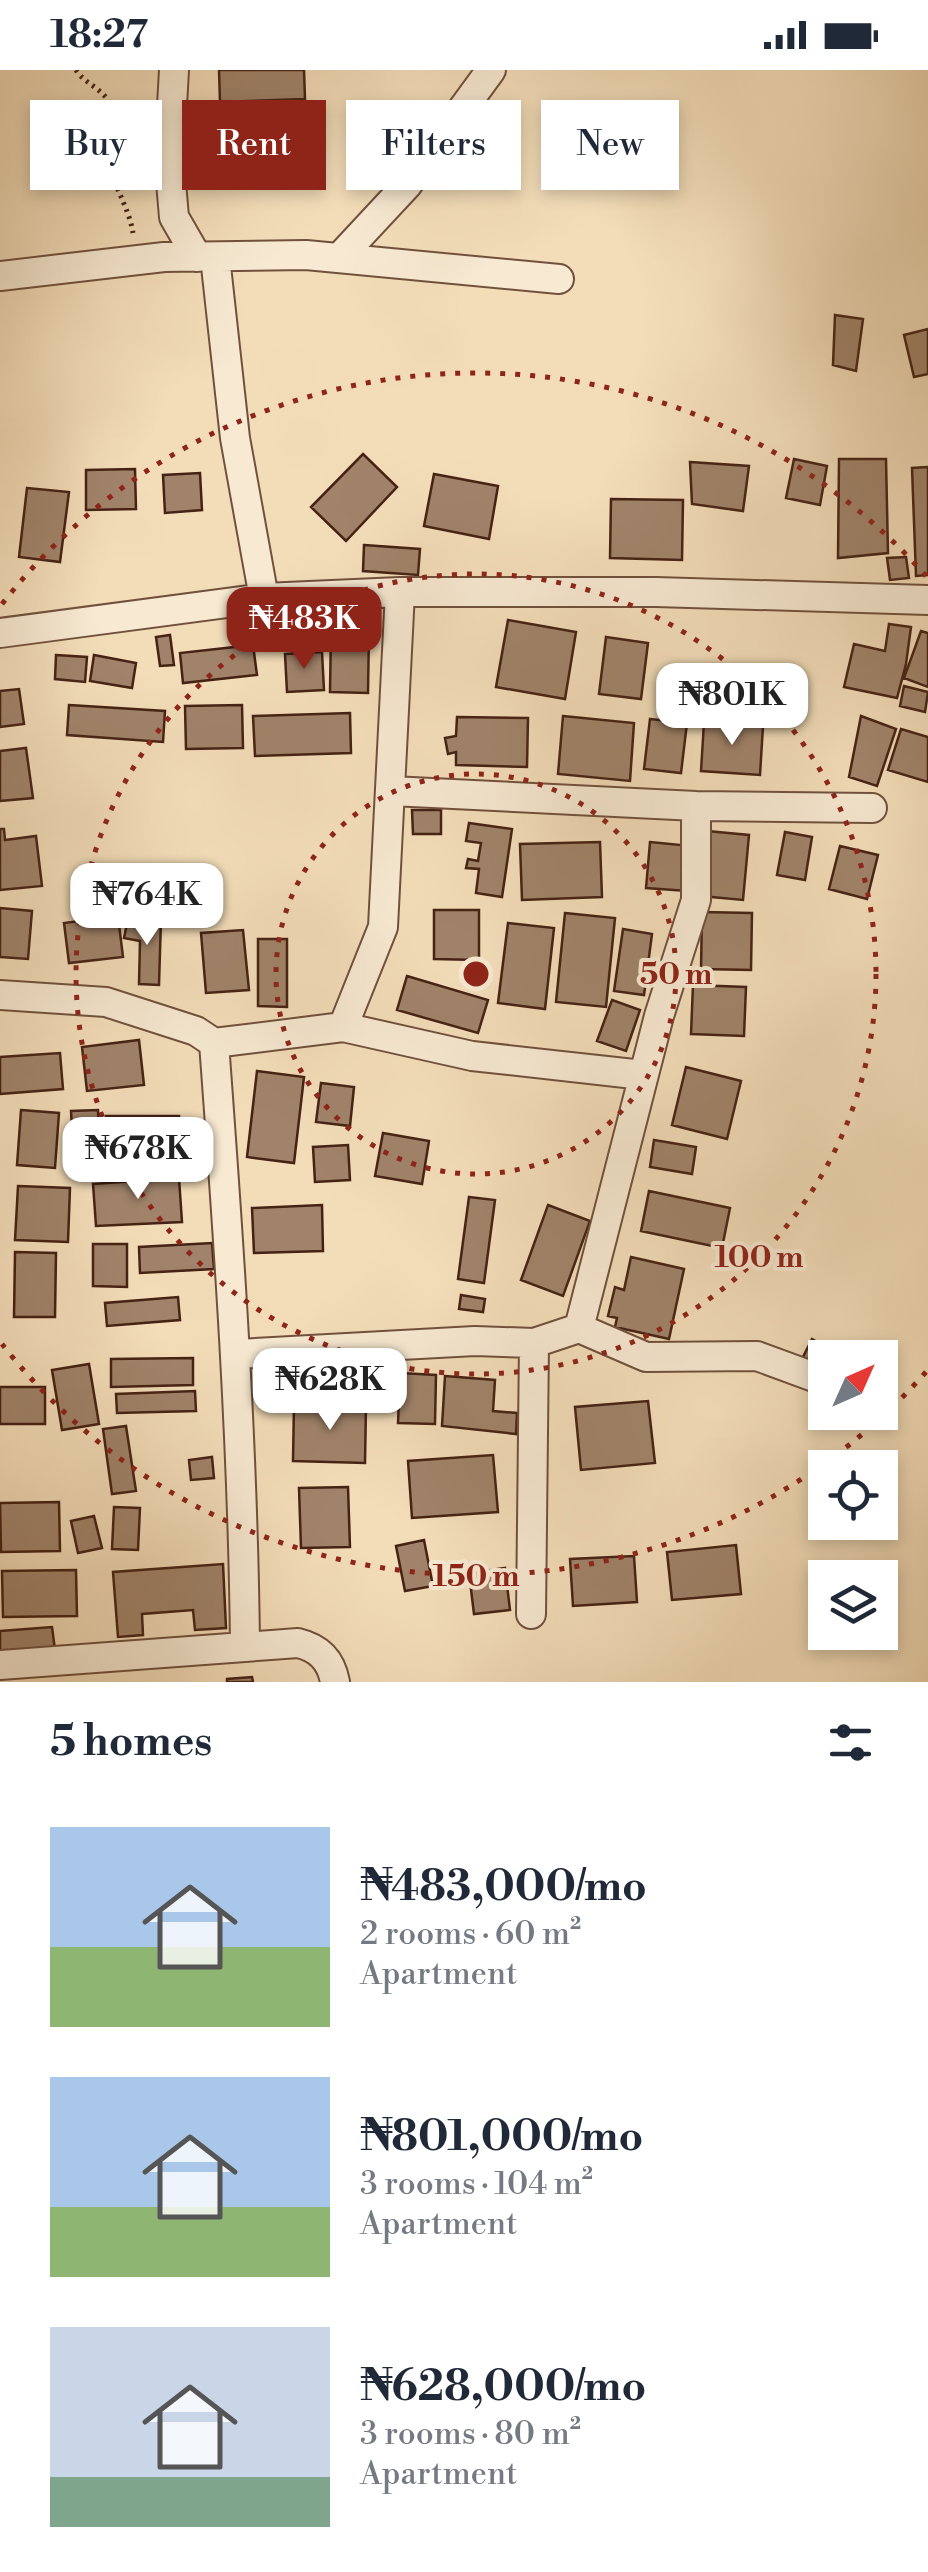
<!DOCTYPE html>
<html lang="en">
<head>
<meta charset="utf-8">
<style>
  body { margin:0; font-family:"Libre Bodoni",serif; background:#f6f6f7; color:#1f2937; height:100vh; display:flex; flex-direction:column; font-size:38px; white-space:nowrap }
  * { box-sizing:border-box; margin:0 }
  p { font-size:32px; color:#747a83 }
  .icon { flex:none; width:55px; height:55px; fill:none; stroke:currentColor; stroke-width:2; stroke-linecap:round; stroke-linejoin:round }
  .map { position:relative; height:1612px; overflow:hidden }
  .panel { display:flex; flex-direction:column; background:#fff; flex:1 }
  .panel>* { flex:none }
  .banner { position:absolute; left:30px; top:30px; width:870px; height:90px; display:flex; gap:20px }
  .needle { width:65px; rotate:45deg }
  .fabs { position:absolute; left:808px; top:1270px; display:grid; gap:20px }
  .fabs a { display:grid; place-items:center; width:90px; height:90px; border-radius:0px; background:#fff; box-shadow:0 5px 15px #0003; font-size:50px }
  .price { position:absolute; translate:-50% -85px; padding:0 22px; border-radius:20px; background:#fff; color:#222; font-size:32px; line-height:65px; filter:drop-shadow(0 2px 5px #0008) }
  .price::after { content:''; position:absolute; left:50%; top:60px; width:30px; height:22px; margin-left:-15px; background:inherit; clip-path:polygon(0 0,100% 0,50% 100%) }
  .price.selected { background:#8f2418; color:#fff }
  ul { padding:0; list-style:none }
  li { display:flex; align-items:center; gap:30px; height:250px; padding:0 50px }
  li span { display:grid; place-items:center; flex:none; width:280px; height:200px; border-radius:0px; color:#555 }
  li>.icon { margin-inline-start:auto }
  span .icon { width:120px; height:120px; fill:#fffc; stroke-width:1 }
  li b { font-size:42px }
  h2 { display:flex; justify-content:space-between; align-items:center; height:120px; padding:0 50px; font-size:42px }
  .chip { padding:0 35px; border-radius:0px; background:#fff; box-shadow:0 5px 15px #0003; font-size:35px; line-height:90px }
  .chip.selected { background:#8f2418; color:#fff }
  .status { display:flex; justify-content:space-between; align-items:center; height:70px; padding:0 50px; background:#fff; direction:ltr }
  .status svg { height:28px; fill:currentColor }
  .map>svg:first-child { display:block }
  .building { fill:#a0836a; stroke:#462214; stroke-width:2.5 }
  .lines { fill:none; stroke-linecap:round; stroke-linejoin:round }
  .minor-casing { stroke:#71513d; stroke-width:32 }
  .path { stroke:#462214; stroke-width:5; stroke-dasharray:2.5 5; stroke-linecap:butt }
  .minor { stroke:#f7e9d2; stroke-width:28 }
  .ring { fill:none; stroke:#8f2418; stroke-width:5; stroke-dasharray:5 10 }
  .centre { fill:#8f2418; stroke:#f7e9d2; stroke-width:5 }
  .ring-label { font-size:30px; text-anchor:middle; font-weight:bold; fill:#8f2418; stroke:#f7e9d2; stroke-width:8; stroke-linejoin:round; paint-order:stroke }
</style>
</head>
<body>
<div class="status"><b>18:27</b><svg viewBox="0 0 49 12"><path d="M0 12V9h3v3zM5 12V6h3v6zM10 12V3h3v9zM15 12V0h3v12zM26 1h20v11H26zM47 4h2v5h-2z"/></svg></div>
<div class="map">
<svg width="928" height="1612" viewBox="0 0 928 1612">
  <rect width="100%" height="100%" fill="#f3ddb9"/>
  <filter id="stains"><feTurbulence type="fractalNoise" baseFrequency=".002" numOctaves="4"/><feColorMatrix values="0 0 0 0 .2 0 0 0 0 .09 0 0 0 0 .02 0 0 0 .5 -.17"/></filter>
  <radialGradient id="worn" r=".72"><stop offset=".6" stop-color="#630" stop-opacity="0"/><stop offset="1" stop-color="#630" stop-opacity=".3"/></radialGradient>
  <!-- building -->
  <path class="building" d="M219,0H304L305,29L220,32Z
    M835,245L863,249L856,301L833,295Z
    M928,259V304L914,307L904,265Z
    M363,384L397,417L346,471L311,437Z
    M794,389L827,396L820,435L786,428Z
    M839,389H886L888,483L838,488Z
    M690,392L749,396L743,441L692,434Z
    M928,397V505L916,506L912,398Z
    M135,399L136,439L86,440V400Z
    M200,403L202,440L165,443L163,405Z
    M434,404L498,416L489,469L424,456Z
    M27,418L69,422L60,492L19,487Z
    M611,429L683,430L682,490L610,488Z
    M364,475L420,479L418,505L363,501Z
    M906,487L909,508L890,510L887,488Z
    M508,550L576,562L565,629L496,617Z
    M889,554L911,557L906,594L897,628L844,617L854,574L885,581Z
    M331,559L369,560L368,623L330,622Z
    M921,561L928,563V617L904,608Z
    M170,565L174,595L160,596L156,567Z
    M606,567L648,573L641,629L599,624Z
    M253,575L257,605L183,613L180,583Z
    M322,582L324,620L287,622L285,584Z
    M56,585L87,587L85,612L55,609Z
    M94,585L136,593L132,618L90,611Z
    M904,616L928,622L925,642L900,636Z
    M19,619L24,654L0,657V621Z
    M69,635L165,641L163,672L67,665Z
    M242,635L243,678L186,679L185,636Z
    M350,643L351,683L255,686L253,646Z
    M563,646L634,653L630,711L558,704Z
    M861,646L896,659L877,716L849,707Z
    M457,647L528,648L527,697L456,695V682L448,684L445,668L456,666Z
    M650,649L687,653L681,703L644,699Z
    M704,652L763,656L760,705L701,701Z
    M901,659L928,667V712L888,700Z
    M26,678L33,728L0,731V681Z
    M412,740H441V764H413Z
    M469,753L512,759L502,827L476,823L479,799L466,798L468,789L478,791L481,773L466,771Z
    M0,759H4L5,770L36,766L42,816L0,820Z
    M707,761L749,765L743,830L701,826Z
    M785,762L812,767L805,810L777,805Z
    M600,772L602,827L522,830L520,774Z
    M650,772L691,776L687,821L646,818Z
    M840,776L878,785L867,829L829,819Z
    M0,838L32,841L28,889L0,887Z
    M434,840H479V890L434,889Z
    M702,842L752,843L751,900L701,899Z
    M565,843L615,848L606,937L556,932Z
    M118,846L123,887L69,893L64,853Z
    M141,848L161,849L159,915L139,914L140,871L124,868L128,849L140,851Z
    M508,853L554,858L545,939L498,933Z
    M623,859L652,864L644,925L614,921Z
    M243,860L249,920L206,923L201,863Z
    M258,869H287V937L258,936Z
    M407,906L488,930L478,963L397,940Z
    M693,915L746,917L744,966L691,964Z
    M612,930L640,940L626,981L597,971Z
    M139,970L144,1015L87,1021L82,977Z
    M60,983L63,1019L0,1024V987Z
    M686,997L741,1011L727,1069L672,1055Z
    M257,1001L304,1007L294,1093L247,1087Z
    M321,1013L354,1017L350,1056L316,1052Z
    M21,1040L59,1043L55,1098L17,1095Z
    M98,1040L101,1097L74,1098L71,1041Z
    M106,1046H179V1094H107Z
    M383,1063L429,1071L422,1114L375,1106Z
    M654,1070L696,1077L692,1104L650,1097Z
    M348,1075L350,1110L315,1112L313,1077Z
    M179,1108L182,1152L96,1156L93,1114Z
    M18,1116L70,1118L68,1172L15,1170Z
    M649,1121L730,1138L722,1178L641,1161Z
    M469,1127L495,1130L484,1213L458,1209Z
    M322,1135L323,1181L254,1183L252,1138Z
    M548,1135L590,1151L563,1226L521,1210Z
    M212,1173L214,1199L140,1203L139,1177Z
    M93,1174H127V1217L93,1216Z
    M15,1182L56,1183L55,1247H14Z
    M631,1187L684,1199L669,1269L615,1257L617,1248L608,1246L615,1217L624,1220Z
    M461,1225L485,1229L483,1242L459,1239Z
    M178,1227L180,1250L107,1256L105,1233Z
    M812,1269L837,1283L835,1288H825V1307L798,1297Z
    M193,1288V1315L111,1317V1289Z
    M89,1294L99,1354L62,1360L52,1300Z
    M400,1303L436,1305L435,1354L398,1353Z
    M445,1306L495,1310L493,1341L517,1343L516,1364L442,1356Z
    M0,1317H45V1354H0Z
    M195,1321L196,1341L117,1343L116,1324Z
    M648,1331L655,1393L581,1400L575,1337Z
    M294,1333L366,1335L365,1393L293,1391Z
    M126,1356L136,1421L112,1424L103,1359Z
    M493,1385L498,1442L412,1448L408,1391Z
    M212,1387L214,1408L191,1410L189,1390Z
    M348,1417L350,1477L301,1478L299,1418Z
    M59,1432L60,1481L1,1482L0,1433Z
    M114,1437L140,1438L138,1480L112,1479Z
    M94,1446L102,1478L78,1483L71,1451Z
    M424,1470L433,1516L405,1521L396,1476Z
    M736,1475L741,1524L672,1530L667,1482Z
    M634,1486L637,1532L573,1536L570,1489Z
    M223,1494L226,1558L195,1560L193,1540L142,1544L143,1565L118,1567L113,1502Z
    M505,1498L510,1540L474,1544L469,1503Z
    M76,1500L77,1546L3,1547L2,1501Z
    M52,1557L55,1580L0,1584V1561Z
    M252,1607L253,1612H227V1609Z"/>
  <g class="lines">
    <!-- minor casing -->
    <g class="minor-casing">
      <path id="minor" d="M174,0L169,89L174,147L197,187
        M215,187L235,368L264,528
        M339,188L407,115L491,0
        M0,206L164,187L306,185L559,209
        M0,563L264,528L400,522H656L928,530
        M391,721L696,736L872,738
        M0,925L106,932L196,961L214,973L343,957L472,986L643,1005
        M343,957L383,857L400,522
        M214,973C229,1174 243,1375 245,1577
        M579,1258L646,1287L757,1286L825,1311
        M237,1284L475,1271L534,1273L579,1258L659,946L696,830V736
        M531,1544L534,1273
        M0,1595L298,1573C319,1578 331,1590 335,1612"/>
    </g>
    <!-- path -->
    <path class="path" d="M76,0C85,15 108,20 112,40C115,58 106,78 110,96C115,119 129,138 133,163"/>
    <!-- minor -->
    <use href="#minor" class="minor"/>
  </g>
  <!-- distance rings -->
  <g class="ring">
    <circle cx="476" cy="904" r="200"/>
    <circle cx="476" cy="904" r="400"/>
    <path d="M926 1302A601 601 0 0 1 2 1274M2 534A601 601 0 0 1 926 506"/>
  </g>
  <circle cx="476" cy="904" r="15" class="centre"/>
  <g class="ring-label">
    <text x="676" y="914">50 m</text>
    <text x="759" y="1197">100 m</text>
    <text x="476" y="1516">150 m</text>
  </g>
  <rect width="100%" height="100%" filter="url(#stains)"/>
  <rect width="100%" height="100%" fill="url(#worn)"/>
</svg>
<div class="fabs">
<a><svg class="needle" viewBox="-14 -14 28 28"><path d="M0-13l5 13h-10z" fill="#e53935"/><path d="M0 13l5-13h-10z" fill="#747a83"/></svg></a>
<a><svg class="icon" aria-label="locate" viewBox="0 0 24 24"><circle cx="12" cy="12" r="6"/><path d="M12 2v4M12 18v4M2 12h4M18 12h4"/></svg></a>
<a><svg class="icon" aria-label="layers" viewBox="0 0 24 24"><path d="M12 4l9 5-9 5-9-5zM3 14l9 5 9-5"/></svg></a>
</div>
<b class="price selected" style="left:304px;top:602px">₦483K</b>
<b class="price" style="left:732px;top:678px">₦801K</b>
<b class="price" style="left:147px;top:878px">₦764K</b>
<b class="price" style="left:138px;top:1132px">₦678K</b>
<b class="price" style="left:330px;top:1363px">₦628K</b>
<div class="banner">
<a class="chip">Buy</a>
<a class="chip selected">Rent</a>
<a class="chip">Filters</a>
<a class="chip">New</a>
</div>
</div>
<section class="panel">
<h2>5 homes<svg class="icon" aria-label="filters" viewBox="0 0 24 24"><path d="M4 7h16M4 17h16"/><circle cx="9" cy="7" r="2"/><circle cx="15" cy="17" r="2"/></svg></h2>
<ul>
<li><span style="background:linear-gradient(#a9c7e8 60%,#8fb573 0)"><svg class="icon" aria-label="home" viewBox="0 0 24 24"><path d="M3 11l9-7 9 7M6 9v11h12V9"/></svg></span><div><b>₦483,000/mo</b><p>2 rooms · 60 m²</p><p>Apartment</p></div></li>
<li><span style="background:linear-gradient(#a9c7e8 65%,#8fb573 0)"><svg class="icon" aria-label="home" viewBox="0 0 24 24"><path d="M3 11l9-7 9 7M6 9v11h12V9"/></svg></span><div><b>₦801,000/mo</b><p>3 rooms · 104 m²</p><p>Apartment</p></div></li>
<li><span style="background:linear-gradient(#c9d6e8 75%,#7fa58c 0)"><svg class="icon" aria-label="home" viewBox="0 0 24 24"><path d="M3 11l9-7 9 7M6 9v11h12V9"/></svg></span><div><b>₦628,000/mo</b><p>3 rooms · 80 m²</p><p>Apartment</p></div></li>
</ul>
</section>
</body>
</html>
